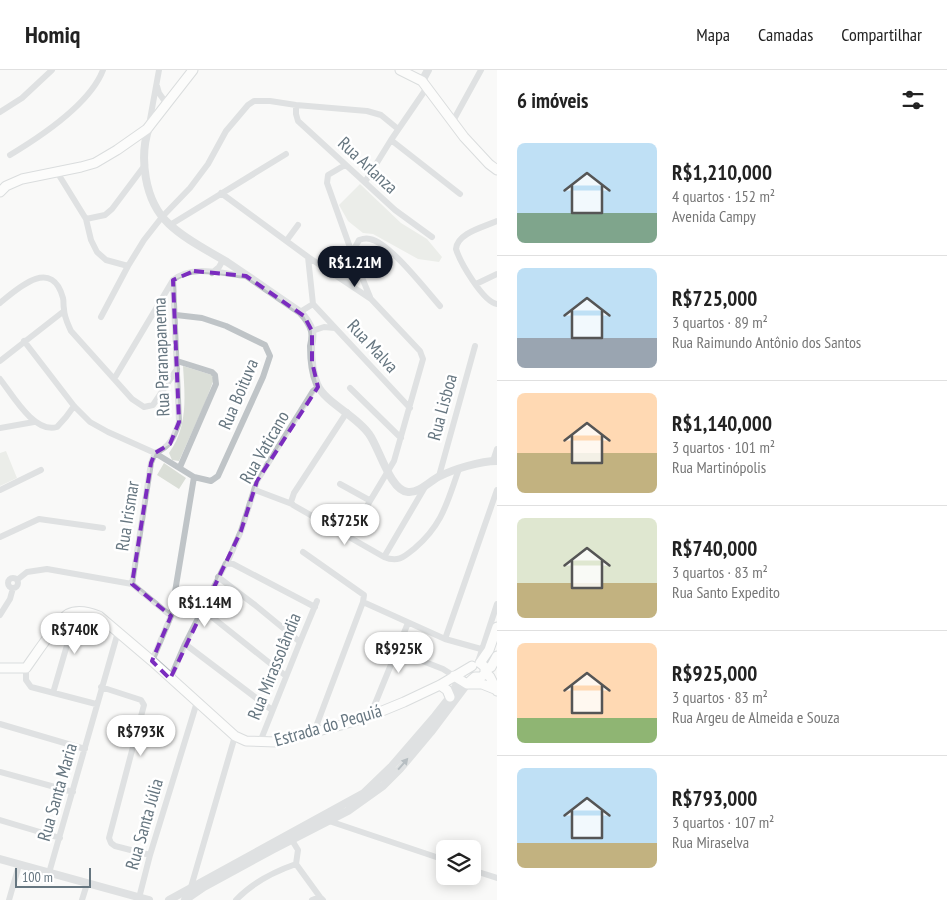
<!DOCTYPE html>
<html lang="pt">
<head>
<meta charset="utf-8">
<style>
  body { margin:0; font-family:"PT Sans Narrow",sans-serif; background:#f2f2f2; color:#222; height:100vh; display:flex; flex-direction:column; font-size:19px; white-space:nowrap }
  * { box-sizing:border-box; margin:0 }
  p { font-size:16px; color:#767676 }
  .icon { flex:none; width:28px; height:28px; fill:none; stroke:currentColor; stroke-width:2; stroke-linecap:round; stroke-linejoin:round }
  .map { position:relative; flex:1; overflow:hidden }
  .sheet { display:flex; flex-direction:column; background:#fff; width:450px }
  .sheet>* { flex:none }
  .controls { position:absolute; left:436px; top:770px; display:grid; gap:10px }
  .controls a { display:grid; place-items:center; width:45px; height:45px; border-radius:8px; background:#fff; box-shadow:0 2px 12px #0003; font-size:25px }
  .scale { position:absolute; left:15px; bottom:12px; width:76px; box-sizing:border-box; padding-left:5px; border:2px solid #667680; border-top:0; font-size:14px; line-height:18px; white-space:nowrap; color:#667680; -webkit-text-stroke:4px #fff; paint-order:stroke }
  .price { position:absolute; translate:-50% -42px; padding:0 11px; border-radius:18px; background:#fff; color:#222; font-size:16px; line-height:32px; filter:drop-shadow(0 1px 2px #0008) }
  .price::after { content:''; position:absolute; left:50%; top:30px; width:15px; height:11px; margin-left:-8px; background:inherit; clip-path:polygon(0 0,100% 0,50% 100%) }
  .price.on { background:#111827; color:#fff }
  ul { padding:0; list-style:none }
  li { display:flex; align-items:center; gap:15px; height:125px; padding:0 20px }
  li+li { border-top:1px solid #e0e0e0 }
  li span { display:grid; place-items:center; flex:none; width:140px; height:100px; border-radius:8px; color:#555 }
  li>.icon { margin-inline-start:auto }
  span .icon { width:60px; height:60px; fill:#fffc; stroke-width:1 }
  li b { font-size:21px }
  h2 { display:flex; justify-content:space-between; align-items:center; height:60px; padding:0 20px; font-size:21px }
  header { display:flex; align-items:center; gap:30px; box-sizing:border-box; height:70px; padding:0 25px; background:#fff; border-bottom:1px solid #e0e0e0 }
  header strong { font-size:24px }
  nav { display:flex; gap:28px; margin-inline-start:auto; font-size:18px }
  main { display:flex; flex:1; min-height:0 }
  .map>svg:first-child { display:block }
  .green { fill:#daded7 }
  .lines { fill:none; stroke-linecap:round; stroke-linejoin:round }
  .secondary-casing { stroke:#b4babe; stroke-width:11 }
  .minor { stroke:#bfc4c7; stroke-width:6 }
  .tertiary { stroke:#bfc4c7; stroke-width:8 }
  .secondary { stroke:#fff; stroke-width:9 }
  .oneway { fill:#667680 }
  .marked { fill:none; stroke:#7b2cbf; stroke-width:4; stroke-dasharray:10 6; stroke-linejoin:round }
  .labels { text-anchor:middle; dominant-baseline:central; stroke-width:5; stroke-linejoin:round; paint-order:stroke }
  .street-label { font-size:18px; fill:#667680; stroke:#fff }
</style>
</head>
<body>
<header>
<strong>Homiq</strong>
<nav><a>Mapa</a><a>Camadas</a><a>Compartilhar</a></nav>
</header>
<main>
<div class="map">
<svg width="497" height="830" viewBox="0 0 497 830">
  <rect width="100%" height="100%" fill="#f9f9f8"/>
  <!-- green -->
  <path class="green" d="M360,114L401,153L427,169L442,187L439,192L418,189L373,164L363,163L348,151L339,135Z
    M183,296L212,305L214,309L205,333L179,391L172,390L169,383C188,357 185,327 183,296Z
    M6,381L17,408L0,416V383Z
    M164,393L186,408L179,419L157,405Z"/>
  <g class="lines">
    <!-- secondary casing -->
    <g class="secondary-casing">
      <path id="secondary" d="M400,0L422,11L464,67L489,94L497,100
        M0,122L6,116L22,109L81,97L95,93L117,80L147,59L193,0
        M480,593L489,580L497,557
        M0,598H26C34,587 59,549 68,544C78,539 89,542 99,546L152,591L235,666L246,671L276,672L341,655L370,646L404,632L440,615L472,596
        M486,600L491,597L497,586
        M485,602L490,607L497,621
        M454,606L467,614H482L497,620
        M467,614L475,607H481L485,604V597L480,593
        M440,615L447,620L450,627"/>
    </g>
    <!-- minor -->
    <path class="minor" d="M157,16L159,23L166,33
      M296,35V44L298,51L395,140L432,167
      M0,42L22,28L52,0
      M453,51L481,0
      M149,55L159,0
      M391,70L460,124
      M10,85C40,67 90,34 103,0
      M345,95L328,105L327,113L352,183L370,227
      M57,102L86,149L91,170L97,182L106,190L128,196
      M365,112L391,70L428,16
      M221,123L308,187L371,229L420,281L423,289L394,391L349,466
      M86,149L105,145L112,139L145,95
      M497,151C484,157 457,163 456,179C460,192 483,232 497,234
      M170,155L286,84
      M287,170L298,155
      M352,183L359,170C362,169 366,168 370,169C390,173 425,219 440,236
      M212,203L219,197L223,190
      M344,211L359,200
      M476,214L497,204
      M0,233C18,218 52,187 63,228C64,232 63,235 64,239C64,247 68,254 71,261L132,329L144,337L153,335L177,299
      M313,234L410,338
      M300,242L313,234L308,187
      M101,247L128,196L144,170L162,147L190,118L208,94L226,61L248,35L254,31H270L296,35L367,41L381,45L398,59
      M312,261L324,257L335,258
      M24,271L74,336L90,352L108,362L155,383L194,407L211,411L218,406L263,307L270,286L265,275L226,256L202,248L176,245
      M0,291L64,241
      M177,291L212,302L215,305L216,314L180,397
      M0,309C12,324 34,364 57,357L66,347L74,336
      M114,309L173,210C192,194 223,204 246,206
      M350,318L401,368
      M347,342L294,423L291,432L293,435L384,487C398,493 404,487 415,478C443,454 447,432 459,399
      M0,358L34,352
      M155,383C170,377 174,367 179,352L173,210
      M493,391L497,379
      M439,406L475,276
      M340,414L369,430
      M0,420L41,400
      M255,420L292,434
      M0,467L39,449L103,458
      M303,482L364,525L363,532L314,662
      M384,487L425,417
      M227,493L241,461L257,411L313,321L318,317
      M218,507L255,535L300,572
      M8 513a5 5 0 1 1 10 0a5 5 0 1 1-10 0Z
      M17,510L27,502L47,499L132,514L171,546
      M132,514L151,393L155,383
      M363,532L445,569L481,579
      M202,539L286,606
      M0,545L10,529L13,518
      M445,569L497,420
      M185,574L272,640
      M397,581L443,599L454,606
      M152,591L171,546L194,407
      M478,592L497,534
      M26,598V610L31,617L96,634
      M170,609L185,574L226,493L233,494L315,537
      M101,617L141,630L144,635L109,768L111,773L115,776L150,785
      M53,623L77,541
      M370,646L408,553
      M0,654L85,679
      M260,672L300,572L317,531
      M0,702L73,722
      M0,750L60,768
      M329,751L445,790
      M290,767L298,780L296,794
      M296,794L320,827L323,830
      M472,800L497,808
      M49,803L118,562
      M191,817L235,666
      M139,828L150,785L197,632
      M9,830L19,795
      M82,830L87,814
      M236,830C253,812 273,802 296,794
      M312,830L320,827"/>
    <!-- tertiary -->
    <path class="tertiary" d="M422,11L428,0
      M149,57C139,87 144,131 169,154C186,170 207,180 227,192C251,208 275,225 300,242C305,247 310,254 312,261C313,266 312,272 311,276C311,289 312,302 317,314C325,333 356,345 369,364C379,377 390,421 408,422C419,423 429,412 438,407C454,399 480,391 497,391
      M0,789L149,830
      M169,830L364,723L391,697L435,646L450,627L462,604
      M185,830L204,817L272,780L348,741L383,716L400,699L431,662L467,614"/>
    <!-- secondary -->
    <use href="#secondary" class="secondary"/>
  </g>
  <!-- one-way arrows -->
  <defs><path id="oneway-solid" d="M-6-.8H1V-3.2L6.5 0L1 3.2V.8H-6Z" transform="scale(1.25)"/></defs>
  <use class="oneway" href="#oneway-solid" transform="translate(403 694) rotate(-49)"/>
  <!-- marked area -->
  <path d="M0 0H497V830H0ZM194,201L246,206L304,246L312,261V292L318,317L257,411L241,461L170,609L152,591L171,546L132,514L151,393L155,383L170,374L179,352L173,210Z" fill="#f9f9f8" fill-opacity=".55" fill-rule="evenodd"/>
  <path class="marked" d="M194,201L246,206L304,246L312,261V292L318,317L257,411L241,461L170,609L152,591L171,546L132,514L151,393L155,383L170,374L179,352L173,210Z"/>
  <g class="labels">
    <!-- street labels -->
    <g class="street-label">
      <text transform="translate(368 95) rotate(43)">Rua Arlanza</text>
      <text transform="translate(373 276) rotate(47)">Rua Malva</text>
      <text transform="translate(161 287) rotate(-92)">Rua Paranapanema</text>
      <text transform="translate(238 324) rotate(-67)">Rua Boituva</text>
      <text transform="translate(442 337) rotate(-75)">Rua Lisboa</text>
      <text transform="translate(264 377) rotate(-60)">Rua Vaticano</text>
      <text transform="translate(127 446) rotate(-81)">Rua Irismar</text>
      <text transform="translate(274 596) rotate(-68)">Rua Mirassolândia</text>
      <text transform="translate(328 655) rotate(-16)">Estrada do Pequiá</text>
      <text transform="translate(57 722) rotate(-74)">Rua Santa Maria</text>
      <text transform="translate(144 754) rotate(-74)">Rua Santa Júlia</text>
    </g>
  </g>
</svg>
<div class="controls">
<a><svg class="icon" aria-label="layers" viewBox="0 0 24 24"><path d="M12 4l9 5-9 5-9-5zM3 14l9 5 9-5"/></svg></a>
</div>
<div class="scale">100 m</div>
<b class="price on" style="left:355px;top:218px">R$1.21M</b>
<b class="price" style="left:345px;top:476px">R$725K</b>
<b class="price" style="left:205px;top:558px">R$1.14M</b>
<b class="price" style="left:75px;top:585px">R$740K</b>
<b class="price" style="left:399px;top:604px">R$925K</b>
<b class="price" style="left:141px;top:687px">R$793K</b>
</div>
<section class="sheet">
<h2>6 imóveis<svg class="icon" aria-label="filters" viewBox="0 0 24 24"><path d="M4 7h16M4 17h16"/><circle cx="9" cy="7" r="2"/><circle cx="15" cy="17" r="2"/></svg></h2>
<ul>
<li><span style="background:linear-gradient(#bfe0f5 70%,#7fa58c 0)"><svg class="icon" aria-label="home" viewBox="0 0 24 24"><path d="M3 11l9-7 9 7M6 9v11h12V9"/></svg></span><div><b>R$1,210,000</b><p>4 quartos · 152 m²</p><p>Avenida Campy</p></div></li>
<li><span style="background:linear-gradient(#bfe0f5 70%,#9aa5b1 0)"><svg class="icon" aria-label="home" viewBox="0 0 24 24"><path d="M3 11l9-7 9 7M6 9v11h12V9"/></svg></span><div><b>R$725,000</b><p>3 quartos · 89 m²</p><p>Rua Raimundo Antônio dos Santos</p></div></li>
<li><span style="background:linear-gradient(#ffd9b3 60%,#c2b280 0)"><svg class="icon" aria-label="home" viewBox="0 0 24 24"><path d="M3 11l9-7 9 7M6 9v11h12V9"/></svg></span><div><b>R$1,140,000</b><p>3 quartos · 101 m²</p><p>Rua Martinópolis</p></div></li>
<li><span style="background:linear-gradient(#dfe7d0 65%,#c2b280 0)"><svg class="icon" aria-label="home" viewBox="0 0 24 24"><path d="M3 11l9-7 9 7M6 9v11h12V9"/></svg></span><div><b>R$740,000</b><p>3 quartos · 83 m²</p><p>Rua Santo Expedito</p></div></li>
<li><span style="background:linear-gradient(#ffd9b3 75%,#8fb573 0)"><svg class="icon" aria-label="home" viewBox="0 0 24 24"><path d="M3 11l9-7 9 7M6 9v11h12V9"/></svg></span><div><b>R$925,000</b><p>3 quartos · 83 m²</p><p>Rua Argeu de Almeida e Souza</p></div></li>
<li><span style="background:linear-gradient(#bfe0f5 75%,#c2b280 0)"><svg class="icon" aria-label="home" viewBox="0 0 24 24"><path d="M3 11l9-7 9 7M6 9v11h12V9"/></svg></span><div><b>R$793,000</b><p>3 quartos · 107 m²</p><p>Rua Miraselva</p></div></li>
</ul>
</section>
</main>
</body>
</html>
